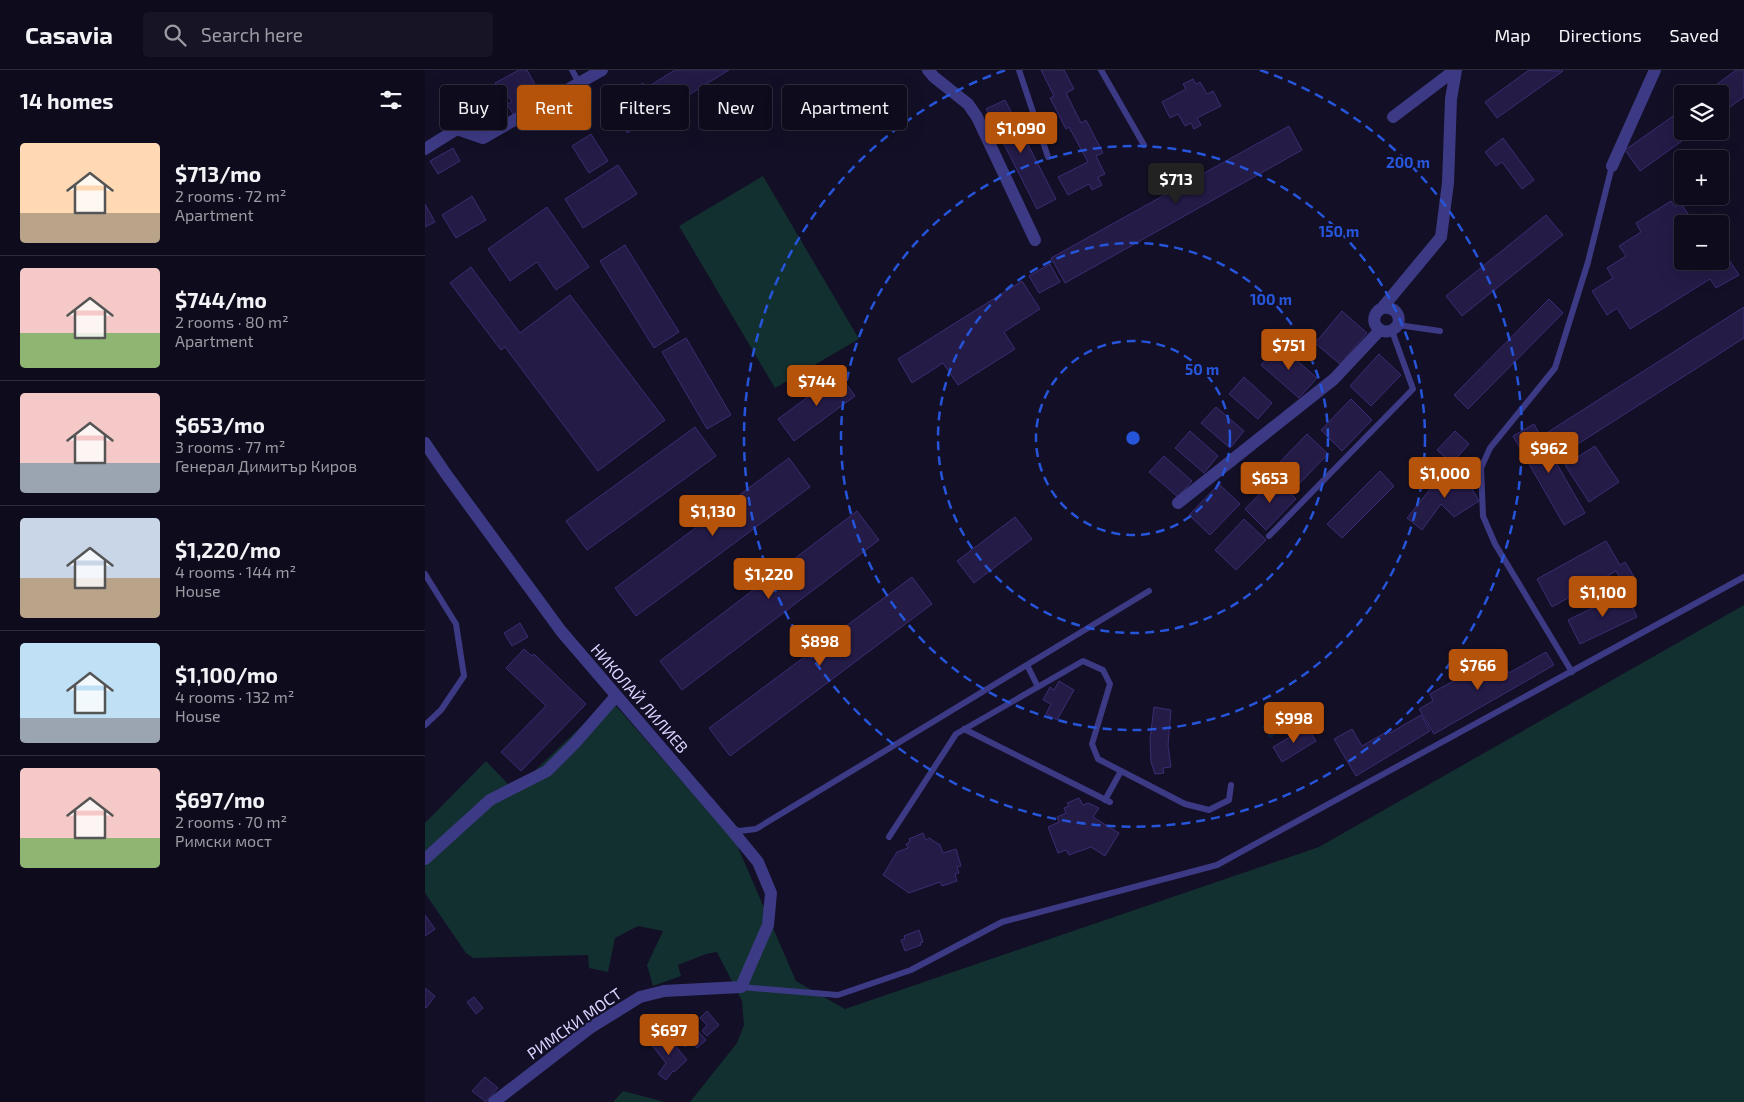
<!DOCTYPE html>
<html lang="en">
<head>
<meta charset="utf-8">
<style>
  body { margin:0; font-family:"Exo 2",sans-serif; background:#171425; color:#f1f3f6; height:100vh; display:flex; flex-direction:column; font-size:19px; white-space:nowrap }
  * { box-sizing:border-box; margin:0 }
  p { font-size:16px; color:#9b9ba3 }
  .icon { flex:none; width:28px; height:28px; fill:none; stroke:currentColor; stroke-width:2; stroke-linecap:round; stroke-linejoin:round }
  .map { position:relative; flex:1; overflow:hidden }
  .panel { display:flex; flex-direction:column; background:#0e0b1c; width:425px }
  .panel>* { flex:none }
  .top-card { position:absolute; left:15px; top:15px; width:475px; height:45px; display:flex; gap:10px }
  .controls { position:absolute; left:1249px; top:15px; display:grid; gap:10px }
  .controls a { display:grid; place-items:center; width:55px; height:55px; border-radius:5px; background:#0e0b1c; box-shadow:0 5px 20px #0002,0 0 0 1px #2e2b3b; font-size:25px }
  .price { position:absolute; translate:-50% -42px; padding:0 11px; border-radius:5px; background:#b45309; color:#fff; font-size:16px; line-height:32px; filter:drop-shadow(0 1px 2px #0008) }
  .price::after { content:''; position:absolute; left:50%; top:30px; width:15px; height:11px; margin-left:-8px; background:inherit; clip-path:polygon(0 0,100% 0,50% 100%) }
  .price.current { background:#222; color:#fff }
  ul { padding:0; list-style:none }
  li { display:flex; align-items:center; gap:15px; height:125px; padding:0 20px }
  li+li { border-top:1px solid #2e2b3b }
  li span { display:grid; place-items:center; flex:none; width:140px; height:100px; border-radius:5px; color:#555 }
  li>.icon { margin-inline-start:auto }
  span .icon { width:60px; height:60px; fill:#fffc; stroke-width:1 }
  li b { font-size:21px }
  h2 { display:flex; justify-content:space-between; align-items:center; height:60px; padding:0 20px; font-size:21px }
  .tag { padding:0 18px; border-radius:5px; background:#0e0b1c; box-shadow:0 5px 20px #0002,0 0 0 1px #2e2b3b; font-size:18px; line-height:45px }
  .tag.current { background:#b45309; color:#fff }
  header { display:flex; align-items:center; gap:30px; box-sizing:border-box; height:70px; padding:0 25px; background:#0e0b1c; border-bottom:1px solid #2e2b3b }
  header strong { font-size:24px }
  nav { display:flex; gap:28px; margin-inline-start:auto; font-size:18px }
  .search { width:350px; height:45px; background:#171425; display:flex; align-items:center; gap:12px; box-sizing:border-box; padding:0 18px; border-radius:5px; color:#9b9ba3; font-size:19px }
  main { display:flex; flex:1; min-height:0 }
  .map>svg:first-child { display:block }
  .green { fill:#12302f }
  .water { fill:#0c2248 }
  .building { fill:#241b47; stroke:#3b2d73 }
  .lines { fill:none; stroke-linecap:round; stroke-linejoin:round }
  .lane { stroke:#3d3a85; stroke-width:6 }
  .street { stroke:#3d3a85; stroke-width:12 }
  .ring { fill:none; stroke:#2655da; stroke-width:2.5; stroke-dasharray:9 6 }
  .labels { text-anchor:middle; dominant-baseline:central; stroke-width:4; stroke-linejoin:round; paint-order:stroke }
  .street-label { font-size:16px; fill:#d9d4ff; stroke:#130f26 }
  .centre { fill:#2655da; stroke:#130f26; stroke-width:2.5 }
  .ring-label { font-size:15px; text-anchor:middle; font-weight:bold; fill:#2655da; stroke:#130f26; stroke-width:4; stroke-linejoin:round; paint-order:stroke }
</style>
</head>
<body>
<header>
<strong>Casavia</strong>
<div class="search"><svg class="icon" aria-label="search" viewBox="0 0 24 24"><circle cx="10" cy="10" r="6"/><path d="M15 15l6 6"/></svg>Search here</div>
<nav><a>Map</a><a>Directions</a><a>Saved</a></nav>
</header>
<main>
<section class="panel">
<h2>14 homes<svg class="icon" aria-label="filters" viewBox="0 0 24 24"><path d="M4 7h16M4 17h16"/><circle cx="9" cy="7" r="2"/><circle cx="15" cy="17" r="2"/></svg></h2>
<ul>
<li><span style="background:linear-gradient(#ffd9b3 70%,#b9a48a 0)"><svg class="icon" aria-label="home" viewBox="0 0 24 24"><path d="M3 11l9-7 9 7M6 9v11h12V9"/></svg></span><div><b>$713/mo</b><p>2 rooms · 72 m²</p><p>Apartment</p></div></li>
<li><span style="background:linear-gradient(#f6c9c9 65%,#8fb573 0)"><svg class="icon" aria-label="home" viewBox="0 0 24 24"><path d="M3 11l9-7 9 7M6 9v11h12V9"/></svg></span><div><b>$744/mo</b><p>2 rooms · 80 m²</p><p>Apartment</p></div></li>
<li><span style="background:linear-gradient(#f6c9c9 70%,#9aa5b1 0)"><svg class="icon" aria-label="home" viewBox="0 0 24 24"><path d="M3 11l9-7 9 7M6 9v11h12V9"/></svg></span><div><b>$653/mo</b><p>3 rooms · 77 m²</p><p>Генерал Димитър Киров</p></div></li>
<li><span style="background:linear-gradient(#c9d6e8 60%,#b9a48a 0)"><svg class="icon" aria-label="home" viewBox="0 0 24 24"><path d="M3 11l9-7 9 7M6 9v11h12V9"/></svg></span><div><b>$1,220/mo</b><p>4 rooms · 144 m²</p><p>House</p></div></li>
<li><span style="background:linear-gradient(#bfe0f5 75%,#9aa5b1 0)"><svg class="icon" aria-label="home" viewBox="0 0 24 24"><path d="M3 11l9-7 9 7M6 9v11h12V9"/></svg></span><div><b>$1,100/mo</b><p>4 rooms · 132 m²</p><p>House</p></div></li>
<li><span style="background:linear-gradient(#f6c9c9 70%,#8fb573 0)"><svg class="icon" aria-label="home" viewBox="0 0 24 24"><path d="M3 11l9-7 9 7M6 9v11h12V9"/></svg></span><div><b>$697/mo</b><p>2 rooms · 70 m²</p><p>Римски мост</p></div></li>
</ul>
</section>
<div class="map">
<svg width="1319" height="1032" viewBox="0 0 1319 1032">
  <rect width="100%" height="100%" fill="#130f26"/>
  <!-- green -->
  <path class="green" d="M338,106L434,269L350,318L254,156Z
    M1319,535V1032H265L312,973L319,955L317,931L292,882L281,884L253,895L256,906L228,916L222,895L238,861L213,856L190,868L183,902L164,898L163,885L48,888L41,883L0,823V753L61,691L84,715L99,711L185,629L311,773L371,911L420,939L894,777Z
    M198,1021L240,1032H188Z"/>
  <!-- water -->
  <path class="water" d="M864,639L872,650L845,668L837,657Z"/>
  <!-- building -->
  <path class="building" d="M94,0H102L119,30L89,46L82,34L87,32L83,25L78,27L70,13Z
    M250,0H304L202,63L184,34L218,13L221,18Z
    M616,0H639L649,19L641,23L656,53L661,50L678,83L671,86L680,104L673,107L677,115L667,120L664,114L643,125L633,107L663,92L644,57L641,59L625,28L629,26Z
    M1104,0L1138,1L1072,48L1060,32Z
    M1311,0H1319V27L1295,44V24H1279Z
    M768,9L771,14L775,12L782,24L788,21L796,36L772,48L776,55L769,59L766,53L760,56L753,44L745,48L737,32L761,19L758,14Z
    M580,30L631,129L612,139L561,39Z
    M1258,39V61H1271L1215,101L1200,80Z
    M864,56L877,80L640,213L626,188Z
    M166,64L183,91L164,103L147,76Z
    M1078,68L1109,110L1097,119L1077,92L1071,96L1060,82Z
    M28,78L35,91L13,104L5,91Z
    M193,95L212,124L158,158L140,129Z
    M47,126L61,150L31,168L17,145Z
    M1246,131L1250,137L1256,133L1268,152L1258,154L1256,160L1258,191H1295V184L1299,182L1314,205L1291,218L1285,209L1205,259L1192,238L1182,245L1167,221L1188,208L1182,198L1201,186L1194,176L1216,162L1211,153Z
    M0,134L10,152L0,157Z
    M122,137L164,197L131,220L112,192L85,211L63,179Z
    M1121,145L1138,165L1037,246L1021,226Z
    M200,175L254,262L229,278L175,191Z
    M625,194L635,212L614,223L604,206Z
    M46,197L95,263L145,225L240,350L173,401L80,277L76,280L25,213Z
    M597,211L615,239L579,262L590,279L533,315L518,293L487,313L473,289Z
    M1124,229L1138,243L1043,339L1029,325Z
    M1319,237V268L1134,386L1120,364Z
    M917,241L942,263L915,294L890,273Z
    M261,268L306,345L282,359L237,282Z
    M853,274L892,308L874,328L836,295Z
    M954,284L976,305L946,336L925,316Z
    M414,304L430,326L369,371L353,349Z
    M819,307L847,333L833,349L804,324Z
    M926,329L947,350L917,381L896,360Z
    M791,337L819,361L805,378L776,353Z
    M1109,354L1160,443L1139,455L1088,366Z
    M270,357L291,386L162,480L141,451Z
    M765,361L793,386L779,403L750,378Z
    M1030,361L1044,374L1027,393L1012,380Z
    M882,364L903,384L873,415L852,395Z
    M1170,376L1194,412L1164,432L1140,395Z
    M739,386L767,411L753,427L724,402Z
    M364,388L385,417L211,546L190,518Z
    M1035,398L1054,431L1029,447L1016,434L997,460L982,448L1011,412Z
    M955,401L969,416L917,468L902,454Z
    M850,408L871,429L841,460L820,439Z
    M794,414L815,434L785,465L764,445Z
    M432,441L454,470L257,620L235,591Z
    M590,447L607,469L549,513L532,491Z
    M819,449L841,470L811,500L790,480Z
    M1181,471L1195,495L1200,492L1211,510L1200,516L1191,501L1127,537L1112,509Z
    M487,507L507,534L305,686L284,658Z
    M1200,522L1212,547L1155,574L1143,550Z
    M95,553L103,567L87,576L79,563Z
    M99,579L107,586L109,584L161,634L96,701L76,682L121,636L81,598Z
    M1121,582L1129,595L1009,664L994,639L1008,631L1005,624L1064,591L1066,594L1076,588L1084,603Z
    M634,611L649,620L632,650L621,644L626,634L618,630L625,617L629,620Z
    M729,637L746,640L743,675L746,697L738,698L739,703L730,704L726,692L725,670Z
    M996,645L1005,661L931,706L909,669L927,659L937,676L963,661L965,663Z
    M882,657L891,671L857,692L848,677Z
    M654,728L658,735L663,733L674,738L668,747L694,763L680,786L666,777L644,785L641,780L633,783L623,757L634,752L632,747L641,743L639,738L644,736L642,733Z
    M498,763L501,770L504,768L515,775L518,783L531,779L536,796L532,797L534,803L530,804L532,811L517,816L515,812L484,823L458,805L472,782L483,778L481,774L485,772L484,769Z
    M0,845L10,859L0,866Z
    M494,860L498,872L495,873L496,875L480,881L476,870L480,869L479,866Z
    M0,918L10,926L1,938L0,937Z
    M49,927L58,938L51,944L42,932Z
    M282,941L294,955L282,966L277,961L282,955L275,948Z
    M255,945L271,963L273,961L281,970L272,978L267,972L260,977L242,956Z
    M240,963L262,990L249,1002L248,1001L241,1010L233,1004L241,993L226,974Z
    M60,1007L73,1018L61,1032L47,1021Z"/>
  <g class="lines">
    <!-- lane -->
    <path class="lane" d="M147,0L154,13
      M594,0L623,87
      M676,0L719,75
      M973,255L1015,261
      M844,466L988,319L967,261
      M0,504L31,554L39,606L16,640L0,655
      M602,595L613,617
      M1147,602L1070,474L1058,446L1056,398L1065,378L1130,298L1163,192L1187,96
      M539,659L685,732
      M680,730L696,701
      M309,759L314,761L331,759L724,521
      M464,767L531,664L658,591L678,600L685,614L667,674L673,689L760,734L784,740L804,730L806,715
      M316,917L413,925L486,900L577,852L792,795L1319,507"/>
    <!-- street -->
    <path class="street" d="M503,0L509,7L543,34L552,47L610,170
      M968,47L1030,0
      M0,79L32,59L58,68L177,0
      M1187,96L1230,0
      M957,238C969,236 976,244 973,255C958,273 938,249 957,238L1016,167L1023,113L1026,29L1031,0
      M0,373L21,404L136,561L305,758L333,792L346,823L343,855L316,917L239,921L215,927L165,958L69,1032
      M753,433L909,309L955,260
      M0,789L65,730L122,701L150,673L191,626"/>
  </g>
  <!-- distance rings -->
  <g class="ring">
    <circle cx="708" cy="368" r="97"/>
    <circle cx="708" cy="368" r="195"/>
    <circle cx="708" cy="368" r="292"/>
    <path d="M835 0A389 389 0 1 1 581 0"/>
  </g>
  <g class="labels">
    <!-- street labels -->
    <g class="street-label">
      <text transform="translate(215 628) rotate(49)">НИКОЛАЙ ЛИЛИЕВ</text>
      <text transform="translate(149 953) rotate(-35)">РИМСКИ МОСТ</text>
    </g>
  </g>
  <circle cx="708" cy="368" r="8" class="centre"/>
  <g class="ring-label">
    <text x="983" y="98">200 m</text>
    <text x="914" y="167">150 m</text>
    <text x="846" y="235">100 m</text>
    <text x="777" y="305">50 m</text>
  </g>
</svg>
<div class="controls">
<a><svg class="icon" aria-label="layers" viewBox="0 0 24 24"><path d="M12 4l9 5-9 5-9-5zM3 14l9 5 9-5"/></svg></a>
<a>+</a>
<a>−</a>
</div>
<b class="price" style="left:596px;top:84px">$1,090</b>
<b class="price current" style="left:751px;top:135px">$713</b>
<b class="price" style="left:864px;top:301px">$751</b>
<b class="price" style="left:392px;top:337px">$744</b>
<b class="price" style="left:1124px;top:404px">$962</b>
<b class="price" style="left:1020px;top:429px">$1,000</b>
<b class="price" style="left:845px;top:434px">$653</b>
<b class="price" style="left:288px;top:467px">$1,130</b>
<b class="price" style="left:344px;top:530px">$1,220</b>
<b class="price" style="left:1178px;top:548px">$1,100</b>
<b class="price" style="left:395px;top:597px">$898</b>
<b class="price" style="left:1053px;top:621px">$766</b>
<b class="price" style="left:869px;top:674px">$998</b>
<b class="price" style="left:244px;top:986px">$697</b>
<div class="top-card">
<a class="tag">Buy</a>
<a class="tag current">Rent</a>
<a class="tag">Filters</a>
<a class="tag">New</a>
<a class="tag">Apartment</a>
</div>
</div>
</main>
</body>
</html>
